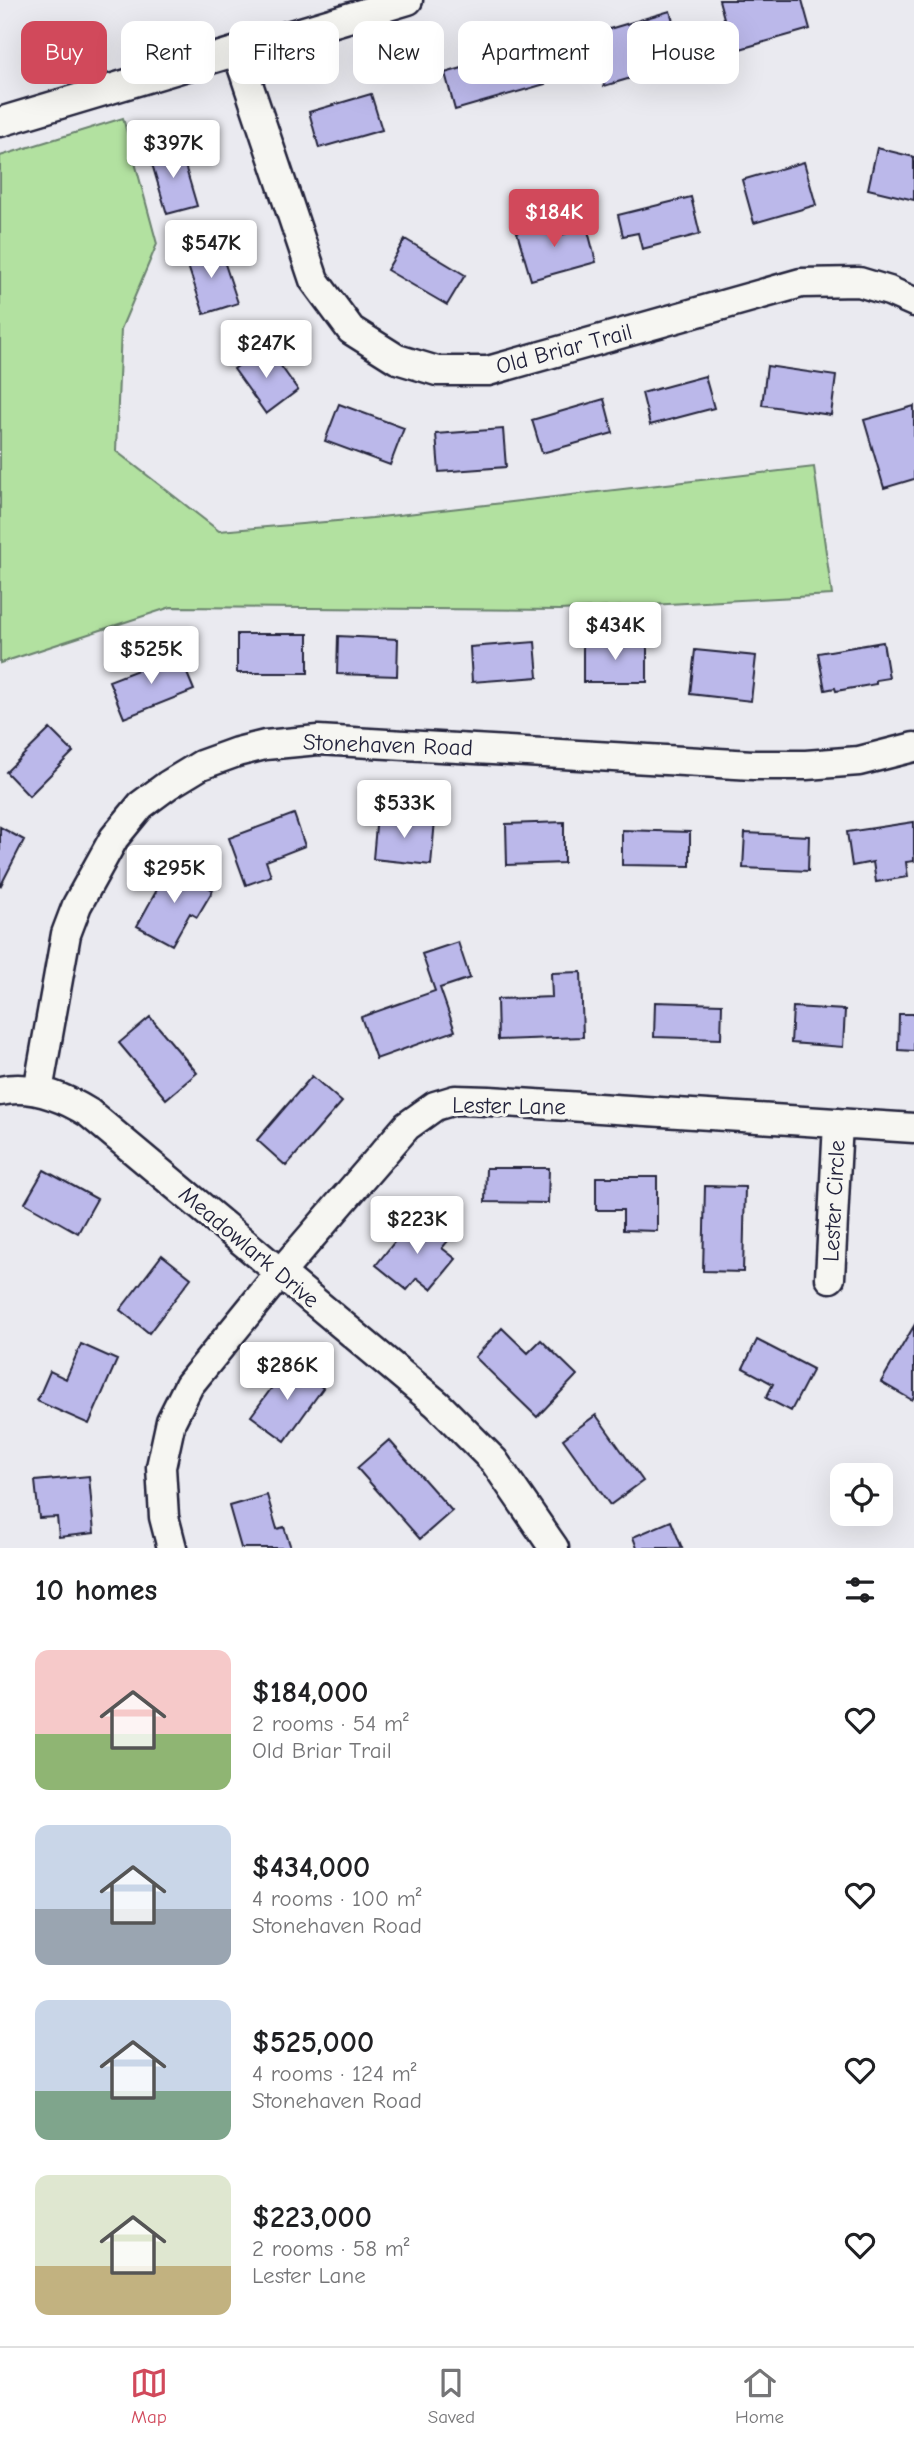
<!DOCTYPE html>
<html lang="en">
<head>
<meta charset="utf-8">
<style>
  body { margin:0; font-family:"Comic Neue",sans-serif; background:#f6f6f6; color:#202124; height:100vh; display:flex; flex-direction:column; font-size:26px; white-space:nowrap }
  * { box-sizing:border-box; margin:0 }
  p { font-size:23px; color:#757577 }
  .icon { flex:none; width:38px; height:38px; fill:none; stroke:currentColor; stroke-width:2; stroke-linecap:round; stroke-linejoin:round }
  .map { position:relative; height:1548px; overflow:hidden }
  .side { display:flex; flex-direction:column; background:#fff; flex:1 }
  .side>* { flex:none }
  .top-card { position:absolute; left:21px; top:21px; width:873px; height:63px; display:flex; gap:14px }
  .tools { position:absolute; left:830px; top:1463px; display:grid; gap:14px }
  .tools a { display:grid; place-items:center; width:63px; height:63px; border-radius:14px; background:#fff; box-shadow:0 7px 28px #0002; font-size:35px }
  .price { position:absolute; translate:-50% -60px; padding:0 16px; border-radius:7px; background:#fff; color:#222; font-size:23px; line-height:46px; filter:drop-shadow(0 2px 4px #0008) }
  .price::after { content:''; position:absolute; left:50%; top:42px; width:21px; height:16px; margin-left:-10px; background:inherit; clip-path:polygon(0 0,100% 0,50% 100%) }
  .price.current { background:#d1495b; color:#fff }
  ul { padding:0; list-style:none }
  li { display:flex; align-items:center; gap:21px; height:175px; padding:0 35px }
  li span { display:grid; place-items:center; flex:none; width:196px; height:140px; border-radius:14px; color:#555 }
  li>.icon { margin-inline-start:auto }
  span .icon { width:84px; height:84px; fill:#fffc; stroke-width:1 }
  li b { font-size:30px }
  h2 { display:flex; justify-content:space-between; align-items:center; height:84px; padding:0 35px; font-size:30px }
  .tag { padding:0 24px; border-radius:14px; background:#fff; box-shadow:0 7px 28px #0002; font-size:24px; line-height:63px }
  .tag.current { background:#d1495b; color:#fff }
  .dock { display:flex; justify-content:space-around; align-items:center; height:98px; border-top:2px solid #e0e0e0; background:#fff; font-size:19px; color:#757577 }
  .dock a { display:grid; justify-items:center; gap:4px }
  .dock .current { color:#d1495b }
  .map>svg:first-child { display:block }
  .green { fill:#b2e1a0; stroke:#6a826e; stroke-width:2 }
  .building { fill:#bbb8ea; stroke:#22223b; stroke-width:2 }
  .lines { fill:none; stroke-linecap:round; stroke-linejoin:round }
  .minor-casing { stroke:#22223b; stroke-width:33 }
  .minor { stroke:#f6f6f2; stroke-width:28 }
  .labels { text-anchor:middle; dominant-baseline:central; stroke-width:7; stroke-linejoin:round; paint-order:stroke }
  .street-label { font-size:23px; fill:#22223b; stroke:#f6f6f2 }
</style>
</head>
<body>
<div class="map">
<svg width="914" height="1548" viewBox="0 0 914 1548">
  <rect width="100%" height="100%" fill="#eaeaf0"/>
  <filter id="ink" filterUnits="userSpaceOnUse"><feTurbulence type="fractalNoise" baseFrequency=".0143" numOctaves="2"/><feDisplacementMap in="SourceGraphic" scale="14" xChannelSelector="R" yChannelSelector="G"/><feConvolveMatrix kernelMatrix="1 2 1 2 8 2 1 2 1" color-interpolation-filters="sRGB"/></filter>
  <g filter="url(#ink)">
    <!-- green -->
    <path class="green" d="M123,118L157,244L121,329L116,451L219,531L372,518L814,467L832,595L560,610L171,607L0,663V156Z"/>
    <!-- building -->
    <path class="building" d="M719,0H802L810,29L733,51Z
      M670,11L681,48L660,54L665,68L604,86L589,35Z
      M535,47L545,84L455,110L445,73Z
      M371,94L382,130L319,148L309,112Z
      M179,145L197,206L167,214L149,154Z
      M877,148L914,157V200L868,189Z
      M804,162L816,205L754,223L742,180Z
      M691,197L700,234L642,249L638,233L623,236L618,215Z
      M549,219L554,237L587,227L596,262L531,280L516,229Z
      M405,239L465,275L447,305L387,270Z
      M219,246L238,303L204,314L185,257Z
      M266,345L298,390L266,414L234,369Z
      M767,366L836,376L831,415L762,405Z
      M705,376L714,408L650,425L642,393Z
      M604,399L613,433L542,453L532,420Z
      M339,404L404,428L390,465L325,441Z
      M914,406V479L884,488L864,420Z
      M503,429L506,467L439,472L436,434Z
      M237,634H308V673H237Z
      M338,636L398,639L397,676L337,674Z
      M535,642L538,677L472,682L470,647Z
      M883,642L889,678L876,680V684L836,691L835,688L825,690L818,653Z
      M583,643H647V682H583Z
      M695,650L756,656L751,701L690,694Z
      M179,654L194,690L124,718L109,681Z
      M50,729L73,752L29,796L6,772Z
      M294,814L305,846L266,861L271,876L246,885L229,838Z
      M377,815L435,820L431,865L373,859Z
      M564,822V863L507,865L506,824Z
      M914,822V861L906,862L908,877L876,882L873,862L852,866L847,832Z
      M0,827L24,840L0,887Z
      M622,830L690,832V866L622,865Z
      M745,833L809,836L808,871L743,868Z
      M170,866L213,890L197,917L190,913L172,945L137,926Z
      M458,942L470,978L440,988L455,1031L376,1059L361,1017L435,991L422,954Z
      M581,972L583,1037L498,1040L497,999L552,997L551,973Z
      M655,1002L722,1004L721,1039L654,1037Z
      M793,1007L845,1010L843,1047L791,1043Z
      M899,1014H914V1051L898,1050Z
      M150,1017L197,1073L166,1099L119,1043Z
      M312,1076L342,1102L286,1166L257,1140Z
      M486,1168H549L548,1203L485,1202Z
      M44,1170L97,1199L78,1233L25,1203Z
      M596,1177H657V1231L623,1230V1210H596Z
      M705,1186L745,1187L743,1272L703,1271Z
      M416,1215L448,1241L442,1248L456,1259L431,1289L417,1278L407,1290L376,1265Z
      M162,1255L191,1278L149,1333L120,1310Z
      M914,1326V1397L912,1400L881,1382Z
      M502,1328L528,1353L541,1340L577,1375L537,1417L475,1357Z
      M757,1340L813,1369L791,1411L766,1398L773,1384L743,1368Z
      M81,1344L117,1360L89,1424L37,1401L50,1371L66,1379Z
      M290,1363L323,1388L285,1441L251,1416Z
      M596,1415L643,1481L610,1505L563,1439Z
      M389,1440L452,1511L420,1539L357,1468Z
      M89,1476L94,1533L59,1537L57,1517L39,1518L35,1481Z
      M267,1495L277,1529L284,1527L291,1548H241L229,1506Z
      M671,1521L682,1548H637L633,1537Z"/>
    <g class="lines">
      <!-- minor casing -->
      <g class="minor-casing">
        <path id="minor" d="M237,51L314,280L351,330L397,359L437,371H488L801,283L859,282L889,291L914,302
          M0,122L408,0
          M0,1091C31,1084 63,1097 89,1113L437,1404L494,1461L554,1548
          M38,1091L66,934L77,905L114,838L141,805L168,785L201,765L237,752L265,745L318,740L753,765H806L859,761L914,747
          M830,1278L838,1123
          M172,1548L164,1517L161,1467L171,1421L189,1385L280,1273L407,1126L435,1106L455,1100L489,1101L914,1128"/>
      </g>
      <!-- minor -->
      <use href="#minor" class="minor"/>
    </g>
  </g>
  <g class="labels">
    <!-- street labels -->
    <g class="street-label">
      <text transform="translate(564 349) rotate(-15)">Old Briar Trail</text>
      <text transform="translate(388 745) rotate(2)">Stonehaven Road</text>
      <text transform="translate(509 1106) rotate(1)">Lester Lane</text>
      <text transform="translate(834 1201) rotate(-87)">Lester Circle</text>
      <text transform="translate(249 1247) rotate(40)">Meadowlark Drive</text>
    </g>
  </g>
</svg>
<div class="tools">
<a><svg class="icon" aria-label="locate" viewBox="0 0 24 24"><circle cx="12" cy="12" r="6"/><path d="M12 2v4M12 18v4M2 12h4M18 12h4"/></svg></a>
</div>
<b class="price" style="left:173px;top:180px">$397K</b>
<b class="price current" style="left:554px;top:249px">$184K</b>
<b class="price" style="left:211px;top:280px">$547K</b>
<b class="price" style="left:266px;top:380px">$247K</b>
<b class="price" style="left:615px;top:662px">$434K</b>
<b class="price" style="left:151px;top:686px">$525K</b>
<b class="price" style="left:404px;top:840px">$533K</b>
<b class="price" style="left:174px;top:905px">$295K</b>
<b class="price" style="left:417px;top:1256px">$223K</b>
<b class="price" style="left:287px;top:1402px">$286K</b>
<div class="top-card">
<a class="tag current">Buy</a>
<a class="tag">Rent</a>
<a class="tag">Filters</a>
<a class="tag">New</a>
<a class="tag">Apartment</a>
<a class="tag">House</a>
</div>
</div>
<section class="side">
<h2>10 homes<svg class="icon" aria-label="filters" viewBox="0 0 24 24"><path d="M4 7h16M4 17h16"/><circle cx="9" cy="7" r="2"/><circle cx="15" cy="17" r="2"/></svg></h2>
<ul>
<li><span style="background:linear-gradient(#f6c9c9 60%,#8fb573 0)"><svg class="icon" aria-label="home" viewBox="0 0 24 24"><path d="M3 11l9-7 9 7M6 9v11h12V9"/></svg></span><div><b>$184,000</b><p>2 rooms · 54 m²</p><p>Old Briar Trail</p></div><svg class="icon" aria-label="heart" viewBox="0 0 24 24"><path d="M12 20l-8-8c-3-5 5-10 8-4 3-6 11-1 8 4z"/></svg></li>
<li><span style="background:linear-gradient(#c9d6e8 60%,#9aa5b1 0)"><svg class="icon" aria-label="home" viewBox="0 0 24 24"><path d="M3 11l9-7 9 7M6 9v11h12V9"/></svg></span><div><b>$434,000</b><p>4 rooms · 100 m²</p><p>Stonehaven Road</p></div><svg class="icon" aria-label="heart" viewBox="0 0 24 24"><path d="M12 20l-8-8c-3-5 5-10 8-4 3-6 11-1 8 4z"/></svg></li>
<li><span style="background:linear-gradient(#c9d6e8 65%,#7fa58c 0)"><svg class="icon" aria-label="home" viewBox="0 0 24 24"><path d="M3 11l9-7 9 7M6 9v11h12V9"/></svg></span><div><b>$525,000</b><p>4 rooms · 124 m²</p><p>Stonehaven Road</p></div><svg class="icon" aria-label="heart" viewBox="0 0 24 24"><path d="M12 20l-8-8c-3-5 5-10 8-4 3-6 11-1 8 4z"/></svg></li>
<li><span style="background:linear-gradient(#dfe7d0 65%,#c2b280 0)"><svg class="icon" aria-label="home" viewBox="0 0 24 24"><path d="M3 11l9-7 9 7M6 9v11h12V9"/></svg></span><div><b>$223,000</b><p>2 rooms · 58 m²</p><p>Lester Lane</p></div><svg class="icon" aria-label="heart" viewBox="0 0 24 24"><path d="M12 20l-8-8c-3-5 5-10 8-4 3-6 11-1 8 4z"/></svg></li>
</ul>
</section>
<nav class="dock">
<a class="current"><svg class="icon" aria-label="map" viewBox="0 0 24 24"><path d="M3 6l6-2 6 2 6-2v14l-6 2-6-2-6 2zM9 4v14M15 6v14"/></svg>Map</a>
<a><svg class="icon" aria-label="saved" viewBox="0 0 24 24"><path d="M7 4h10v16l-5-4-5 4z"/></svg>Saved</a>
<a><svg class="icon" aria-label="home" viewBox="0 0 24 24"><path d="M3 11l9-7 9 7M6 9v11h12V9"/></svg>Home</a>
</nav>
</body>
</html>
